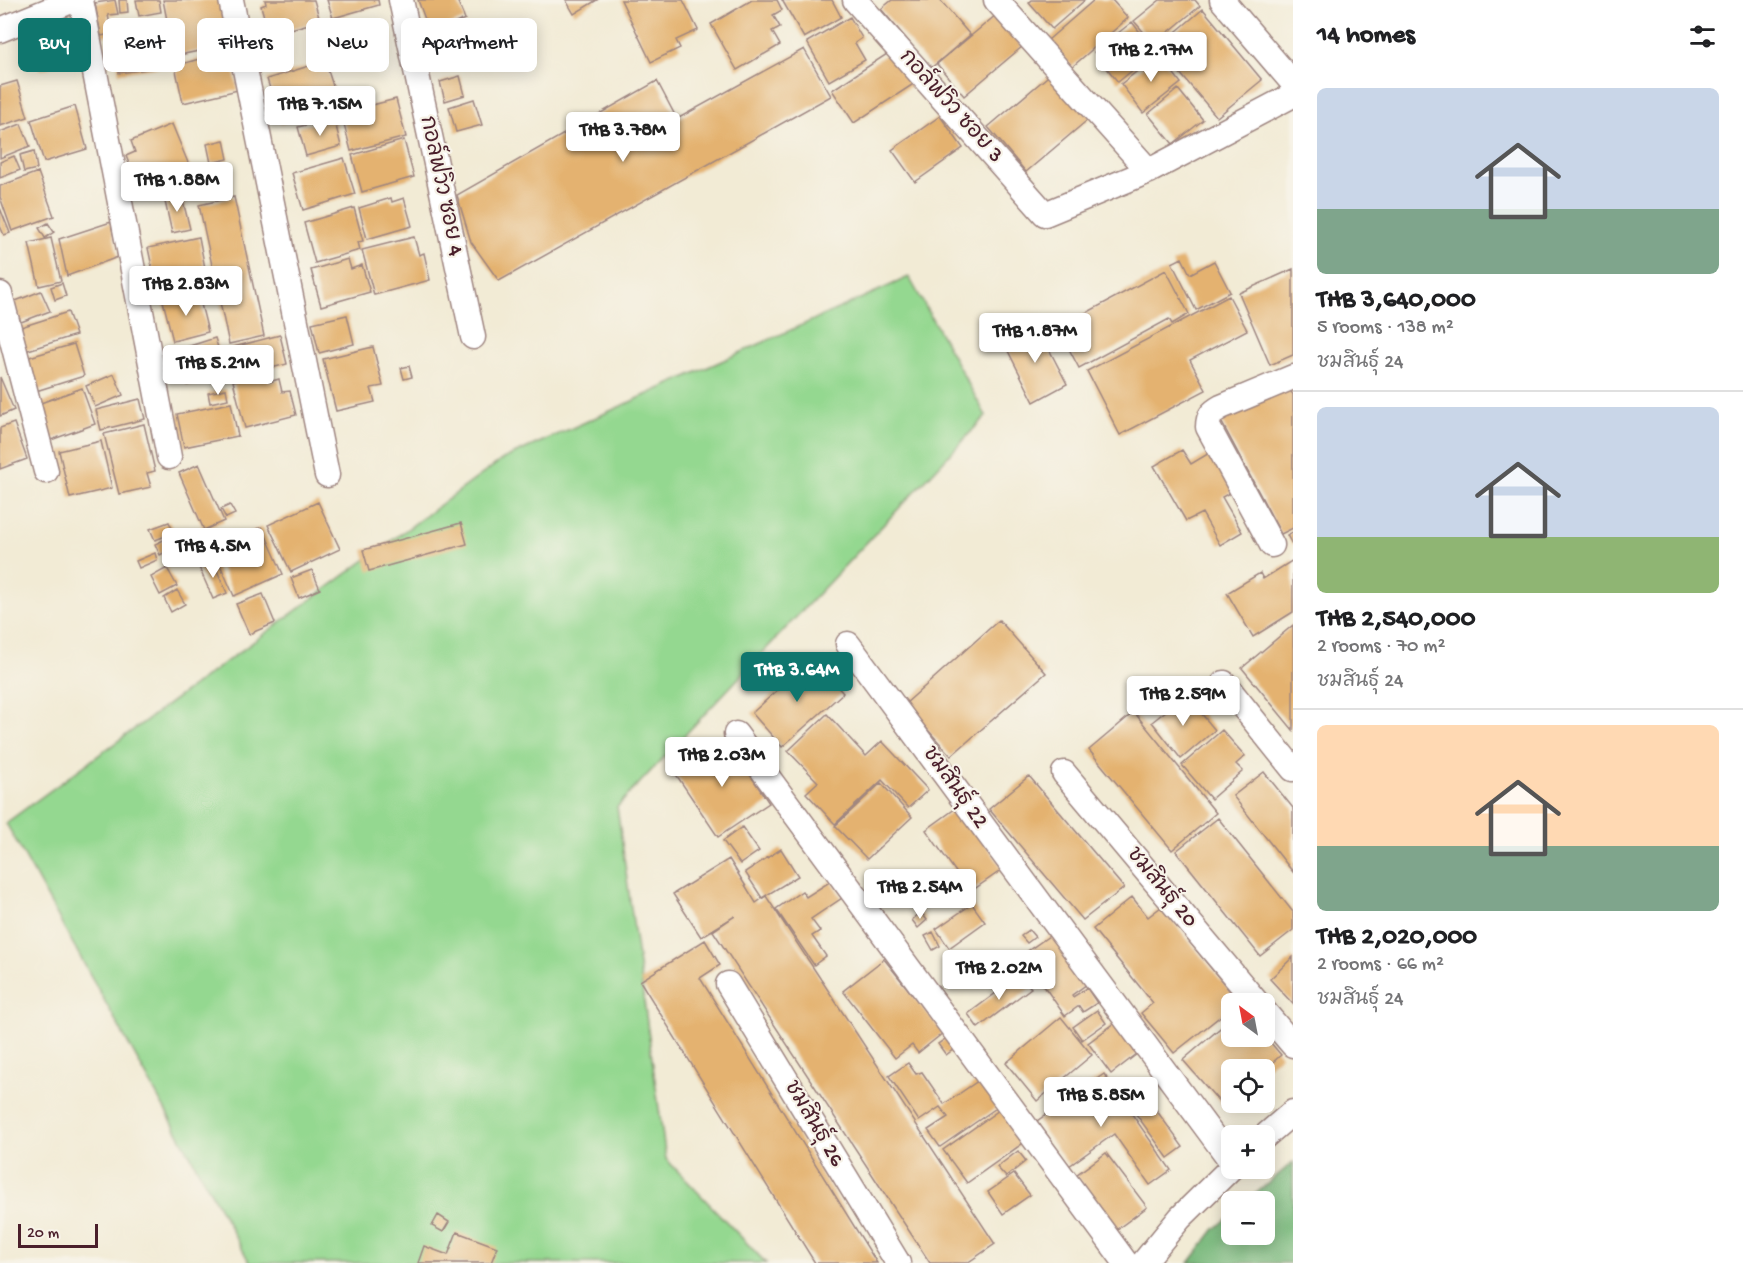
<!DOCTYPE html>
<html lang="en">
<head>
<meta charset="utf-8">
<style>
  body { margin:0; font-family:"Gochi Hand","Playpen Sans Thai",sans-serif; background:#f6f6f6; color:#202124; height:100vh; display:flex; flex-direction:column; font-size:22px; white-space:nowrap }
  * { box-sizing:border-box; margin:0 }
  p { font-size:20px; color:#757577 }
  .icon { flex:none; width:33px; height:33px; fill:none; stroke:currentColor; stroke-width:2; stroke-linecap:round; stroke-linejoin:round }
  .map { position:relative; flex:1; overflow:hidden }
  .sheet { display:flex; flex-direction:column; background:#fff; width:450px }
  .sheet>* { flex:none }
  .top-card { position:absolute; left:18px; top:18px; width:570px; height:54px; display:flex; gap:12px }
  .needle { width:39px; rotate:328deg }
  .controls { position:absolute; left:1221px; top:993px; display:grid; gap:12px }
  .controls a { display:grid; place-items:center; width:54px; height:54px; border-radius:9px; background:#fff; box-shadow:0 3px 15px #0003; font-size:30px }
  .scale { position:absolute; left:18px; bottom:15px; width:80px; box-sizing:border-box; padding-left:6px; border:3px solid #4a1f2b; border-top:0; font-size:16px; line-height:21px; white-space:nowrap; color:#4a1f2b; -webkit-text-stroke:4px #f7f3e8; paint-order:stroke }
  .price { position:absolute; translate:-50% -51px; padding:0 14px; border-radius:6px; background:#fff; color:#222; font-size:20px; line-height:39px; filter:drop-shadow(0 2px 3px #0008) }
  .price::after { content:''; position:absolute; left:50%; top:36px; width:18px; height:14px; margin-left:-9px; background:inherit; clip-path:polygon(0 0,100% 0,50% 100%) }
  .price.active { background:#0f766e; color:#fff }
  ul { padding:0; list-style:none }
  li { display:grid; align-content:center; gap:12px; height:318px; padding:0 24px }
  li+li { border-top:2px solid #e0e0e0 }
  li span { display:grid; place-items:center; height:186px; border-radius:9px; color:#555 }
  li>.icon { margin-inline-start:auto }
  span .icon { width:108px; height:108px; fill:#fffc; stroke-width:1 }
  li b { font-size:26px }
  h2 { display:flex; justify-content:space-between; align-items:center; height:72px; padding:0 24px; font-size:26px }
  .pill { padding:0 21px; border-radius:9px; background:#fff; box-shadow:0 3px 15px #0003; font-size:21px; line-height:54px }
  .pill.active { background:#0f766e; color:#fff }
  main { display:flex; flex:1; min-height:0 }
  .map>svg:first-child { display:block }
  .green { fill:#94d890; stroke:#6f7c5e; stroke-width:1.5 }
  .forest { fill:#77b87a; stroke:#606c52; stroke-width:1.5 }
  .building { fill:#e4b270 }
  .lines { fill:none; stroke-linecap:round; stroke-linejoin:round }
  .street-casing { stroke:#9e8580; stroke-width:27 }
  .street { stroke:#fff; stroke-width:24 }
  .labels { text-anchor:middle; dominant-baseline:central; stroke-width:4.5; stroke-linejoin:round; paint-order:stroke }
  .street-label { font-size:22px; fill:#4a1f2b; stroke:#f7f3e8 }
</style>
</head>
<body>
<main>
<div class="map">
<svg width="1293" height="1263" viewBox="0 0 1293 1263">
  <rect width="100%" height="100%" fill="#f7f3e8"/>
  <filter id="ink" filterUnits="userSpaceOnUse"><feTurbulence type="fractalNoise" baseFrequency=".0167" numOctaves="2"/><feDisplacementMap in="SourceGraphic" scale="12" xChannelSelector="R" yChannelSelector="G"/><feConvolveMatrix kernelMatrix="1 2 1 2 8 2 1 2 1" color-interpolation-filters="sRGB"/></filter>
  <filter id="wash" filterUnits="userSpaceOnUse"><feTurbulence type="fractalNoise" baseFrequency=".008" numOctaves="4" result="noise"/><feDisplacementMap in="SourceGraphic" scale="24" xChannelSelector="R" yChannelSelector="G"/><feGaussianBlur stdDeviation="1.35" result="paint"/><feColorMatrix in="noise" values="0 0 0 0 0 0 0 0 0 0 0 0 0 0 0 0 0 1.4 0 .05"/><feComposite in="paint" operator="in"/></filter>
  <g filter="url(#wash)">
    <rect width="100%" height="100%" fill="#f2ebd5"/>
    <!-- green -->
    <path class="green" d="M909,277L986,416L617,807L666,1159L766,1263H250L6,823L503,459Z"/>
    <!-- forest -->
    <path class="forest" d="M1293,1162V1263H1189L1214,1230L1231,1215L1232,1234H1264V1202L1247,1201Z"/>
    <g id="blocks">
      <!-- building -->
      <path class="building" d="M115,0L118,14L108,15L112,34L101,36L95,3Z
        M119,0H127L128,12L120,13Z
        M136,0H159L161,12L139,16Z
        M163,0H220L229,45L174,56Z
        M265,0H314L320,21L269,35L261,6L266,4Z
        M327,0H378L379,5L333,18Z
        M418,0H457L465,19L430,33Z
        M566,0H597L574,14Z
        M621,0H683L698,30L676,40L680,48L651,62Z
        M752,0H777L782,10L773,15L780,27L772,31L780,45L737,70L711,24Z
        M782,0H832L841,17L804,38Z
        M892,0H940L970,35L931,68L881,9Z
        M1032,0H1085L1052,29L1029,3Z
        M1094,0H1112L1128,18L1072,67L1048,40Z
        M1160,0H1195L1200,6L1154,44L1134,21Z
        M1203,9L1262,80L1217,117L1158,47Z
        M996,15L1023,46L964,96L937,64Z
        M850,17L862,38L855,43L865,60L829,81L807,42Z
        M1132,22L1155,52L1118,82L1094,52Z
        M163,23L169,66L119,73L114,29Z
        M68,38L75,59L41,70L34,49Z
        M804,49L831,96L499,281L471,242L457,195L657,81L677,119Z
        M230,50L238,90L183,103L175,66Z
        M893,50L915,83L854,123L832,90Z
        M1159,54L1181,83L1143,113L1121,84Z
        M325,61L339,105L281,124L267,79Z
        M1053,72L1091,117L1026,172L988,127Z
        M460,76L465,95L445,101L440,82Z
        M17,81L28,117L0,126V86Z
        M1178,89L1203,120L1173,144L1148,114Z
        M396,99L406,137L351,151L341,113Z
        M474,99L482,125L456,132L449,107Z
        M75,106L87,149L44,162L31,120Z
        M940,116L963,148L915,182L892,150Z
        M334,118L341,146L306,156L298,127Z
        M21,124L30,146L0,158V132Z
        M172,124L191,170L140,191L126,156L135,152L131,141Z
        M224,140L228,159L211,163L207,144Z
        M404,140L414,177L362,192L352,155Z
        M34,151L37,169L24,172L20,155Z
        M14,156L20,170L0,178V162Z
        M344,158L355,194L303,210L292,173Z
        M38,172L54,216L12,231L0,197V186Z
        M181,193L190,229L172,233L164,197Z
        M234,197L264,336L229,344L199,205Z
        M391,198L392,202L404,198L412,226L367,239L359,208Z
        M0,208L10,233L4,235L0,226Z
        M354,208L363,241L358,242L360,250L315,263L304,223Z
        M111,222L118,257L67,276L59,239Z
        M48,223L54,232L45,238L39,228Z
        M199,237L208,284L158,295L148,248Z
        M414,237L419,255L424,253L430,280L374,295L362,250Z
        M51,238L61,281L39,286L29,243Z
        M1182,258L1190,274L1214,261L1230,292L1196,310L1172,263Z
        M348,259L351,269L362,265L370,292L321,306L311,270Z
        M1293,269V355L1270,365L1239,293Z
        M1166,270L1189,314L1172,324L1169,319L1079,368L1058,328Z
        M62,283L66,296L55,300L51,287Z
        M41,291L50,311L21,322L13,302Z
        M198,292L208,332L173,341L163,301Z
        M1229,296L1247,330L1190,360L1206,390L1120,435L1087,371Z
        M68,312L76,335L25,351L18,328Z
        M347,315L354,344L319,353L312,323Z
        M1037,326L1067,384L1034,402L1004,343Z
        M280,335L287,364L229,379L222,350Z
        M215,338L226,373L187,385L177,350Z
        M74,344L84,376L36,391L26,358Z
        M373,347L383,386L371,388L375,402L336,411L323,359Z
        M409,366L412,377L404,379L401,368Z
        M267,372L269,382L279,379L282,392L290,391L296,415L245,428L233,381Z
        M114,374L123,395L95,407L86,386Z
        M0,377L14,410L0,416Z
        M1287,383L1293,395V528L1281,534L1220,419Z
        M82,388L95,424L51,440L38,404Z
        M226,389L228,399L210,403L208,393Z
        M140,399L145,419L101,430L96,410Z
        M231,403L238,436L184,447L177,414Z
        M14,423L27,459L0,469V428Z
        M144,424L155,471L147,473L151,487L119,494L104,434Z
        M101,441L112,488L70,498L59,451Z
        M1182,450L1191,464L1211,452L1233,491L1222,497L1242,532L1220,545L1202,513L1186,521L1154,466Z
        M199,464L224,521L204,530L179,473Z
        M318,502L340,549L291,572L268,525Z
        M230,505L235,514L226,518L221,509Z
        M169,522L174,533L155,540L150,529Z
        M461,523L467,544L369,571L363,550Z
        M262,527L283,574L234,596L213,549Z
        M232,531L235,537L210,550L207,543Z
        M1293,532V546L1287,535Z
        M172,536L177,546L160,555L155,544Z
        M155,553L157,560L139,568L136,561Z
        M212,559L227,593L213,599L198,565Z
        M1293,560V612L1253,637L1227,593L1260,573L1263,579Z
        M167,568L177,586L160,595L151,577Z
        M312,570L320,589L299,598L291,578Z
        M177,590L185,604L171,612L164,598Z
        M263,594L275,623L249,634L236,604Z
        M999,620L1046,673L951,756L905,704Z
        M1293,625V730L1242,668Z
        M812,659L843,693L782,747L752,713Z
        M1186,695L1215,730L1181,759L1152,722Z
        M1134,712L1216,813L1172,850L1089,750Z
        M827,714L866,756L882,741L928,790L908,808L882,780L835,824L806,793L818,782L788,751Z
        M1222,730L1245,756L1236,764L1243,771L1211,799L1182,765Z
        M726,739L769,803L718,837L675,773Z
        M1264,772L1293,808V872L1233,796Z
        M1029,776L1124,888L1083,920L989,809Z
        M881,783L912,817L867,859L835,826Z
        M959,806L1003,869L970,892L926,830Z
        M1218,818L1293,912V930L1260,956L1176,851Z
        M742,827L759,851L740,864L723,841Z
        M781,849L798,876L762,898L745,872Z
        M729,859L756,903L766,896L995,1244L967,1263H930L713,931L735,916L701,937L673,894Z
        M831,881L842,898L811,919L820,931L812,936L826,956L814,965L776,909L802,891L806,897Z
        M1132,897L1148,917L1161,907L1238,1001L1232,1004V1007L1174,1053L1141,1013L1153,1003L1093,929Z
        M972,904L985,922L949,948L936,929Z
        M921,912L927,920L918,928L912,920Z
        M1029,930L1035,937L1027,943L1021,936Z
        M933,932L940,946L933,950L925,936Z
        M1052,934L1087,984L1072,995L1073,997L1087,988L1097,1003L1083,1012L1079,1006L1065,1016L1022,955Z
        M705,940L720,965L700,978L877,1263H815L640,981Z
        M1293,957V1004L1270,979Z
        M884,959L943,1033L918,1053L912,1045L895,1058L843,991Z
        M1020,975L1031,988L978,1028L968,1014Z
        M1097,1010L1106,1023L1082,1040L1073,1027Z
        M1061,1017L1092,1055L1037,1101L1006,1063Z
        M1232,1018V1036H1265L1281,1055L1264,1070H1232V1098L1223,1106L1183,1060Z
        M1119,1020L1142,1050L1111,1074L1088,1043Z
        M951,1035L958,1046L946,1055L938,1044Z
        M908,1063L916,1074L922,1072L944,1104L978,1081L1002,1104L940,1147L928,1130L948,1117L940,1107L919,1121L889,1076Z
        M1104,1074L1171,1170L1150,1185L1114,1134L1069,1166L1037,1121Z
        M1141,1089L1183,1147L1168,1158L1125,1099Z
        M1002,1108L1026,1141L967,1183L943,1150Z
        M1018,1151L1026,1161L1006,1177L997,1167Z
        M1106,1153L1147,1207L1116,1230L1076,1175Z
        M1014,1174L1030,1195L1003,1214L988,1192Z
        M438,1215L449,1222L443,1232L432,1226Z
        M457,1232L497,1247L491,1263H418L424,1246L448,1255Z"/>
    </g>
  </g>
  <g filter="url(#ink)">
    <use href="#blocks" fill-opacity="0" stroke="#9e8580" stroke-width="1.5"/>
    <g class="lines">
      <!-- street casing -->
      <g class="street-casing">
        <path id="street" d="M81,0L169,457
          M231,0L327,475
          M401,0L473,337
          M855,0L1045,214L1149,171L1293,95
          M996,0L1149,171
          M1222,0L1293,83
          M0,30L74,0
          M0,294L46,471
          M1272,545L1208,427C1208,416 1212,412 1221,407L1293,377
          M848,644L1232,1162
          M1224,683L1293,769
          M736,734L1126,1263
          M1064,773L1258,1004
          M728,984L898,1263
          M1264,1011L1293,1045
          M1264,1137L1293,1112
          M1143,1263L1180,1218L1232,1167"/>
      </g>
      <!-- street -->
      <use href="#street" class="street"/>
    </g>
  </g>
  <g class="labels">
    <!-- street labels -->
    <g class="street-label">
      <text transform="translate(950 107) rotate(48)">กอล์ฟวิว ซอย 3</text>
      <text transform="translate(440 186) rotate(78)">กอล์ฟวิว ซอย 4</text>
      <text transform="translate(954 788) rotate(54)">ชมสินธุ์ 22</text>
      <text transform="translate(1161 888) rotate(50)">ชมสินธุ์ 20</text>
      <text transform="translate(813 1124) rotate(59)">ชมสินธุ์ 26</text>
    </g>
  </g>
</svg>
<div class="controls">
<a><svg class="needle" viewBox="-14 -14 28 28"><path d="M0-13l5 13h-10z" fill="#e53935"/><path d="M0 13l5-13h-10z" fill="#757577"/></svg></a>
<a><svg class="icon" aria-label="locate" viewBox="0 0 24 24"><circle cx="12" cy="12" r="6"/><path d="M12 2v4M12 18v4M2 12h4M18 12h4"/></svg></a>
<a>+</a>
<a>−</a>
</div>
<div class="scale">20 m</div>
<b class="price" style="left:1151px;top:83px">THB 2.17M</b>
<b class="price" style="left:320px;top:137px">THB 7.15M</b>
<b class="price" style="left:623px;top:163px">THB 3.78M</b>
<b class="price" style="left:177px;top:213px">THB 1.88M</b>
<b class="price" style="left:186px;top:317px">THB 2.83M</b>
<b class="price" style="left:1035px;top:364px">THB 1.87M</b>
<b class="price" style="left:218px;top:396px">THB 5.21M</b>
<b class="price" style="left:213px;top:579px">THB 4.5M</b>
<b class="price active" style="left:797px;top:703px">THB 3.64M</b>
<b class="price" style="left:1183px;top:727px">THB 2.59M</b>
<b class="price" style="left:722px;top:788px">THB 2.03M</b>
<b class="price" style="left:920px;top:920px">THB 2.54M</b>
<b class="price" style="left:999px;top:1001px">THB 2.02M</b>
<b class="price" style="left:1101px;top:1128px">THB 5.85M</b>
<div class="top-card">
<a class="pill active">Buy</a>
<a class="pill">Rent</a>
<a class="pill">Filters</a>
<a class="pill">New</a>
<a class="pill">Apartment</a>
</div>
</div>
<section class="sheet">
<h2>14 homes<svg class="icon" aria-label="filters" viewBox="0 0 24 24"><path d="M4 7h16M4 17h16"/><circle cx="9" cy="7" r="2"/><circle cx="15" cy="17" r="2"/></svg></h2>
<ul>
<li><span style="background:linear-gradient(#c9d6e8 65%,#7fa58c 0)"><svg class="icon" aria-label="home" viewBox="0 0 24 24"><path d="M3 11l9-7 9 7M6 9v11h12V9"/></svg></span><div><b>THB 3,640,000</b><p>5 rooms · 138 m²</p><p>ชมสินธุ์ 24</p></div></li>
<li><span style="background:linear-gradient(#c9d6e8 70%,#8fb573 0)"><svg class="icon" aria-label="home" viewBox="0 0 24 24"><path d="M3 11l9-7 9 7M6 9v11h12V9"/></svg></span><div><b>THB 2,540,000</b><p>2 rooms · 70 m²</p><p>ชมสินธุ์ 24</p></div></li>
<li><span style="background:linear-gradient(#ffd9b3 65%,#7fa58c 0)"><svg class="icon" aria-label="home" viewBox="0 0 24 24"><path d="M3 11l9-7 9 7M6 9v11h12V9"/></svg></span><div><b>THB 2,020,000</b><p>2 rooms · 66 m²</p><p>ชมสินธุ์ 24</p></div></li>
</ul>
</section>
</main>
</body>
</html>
